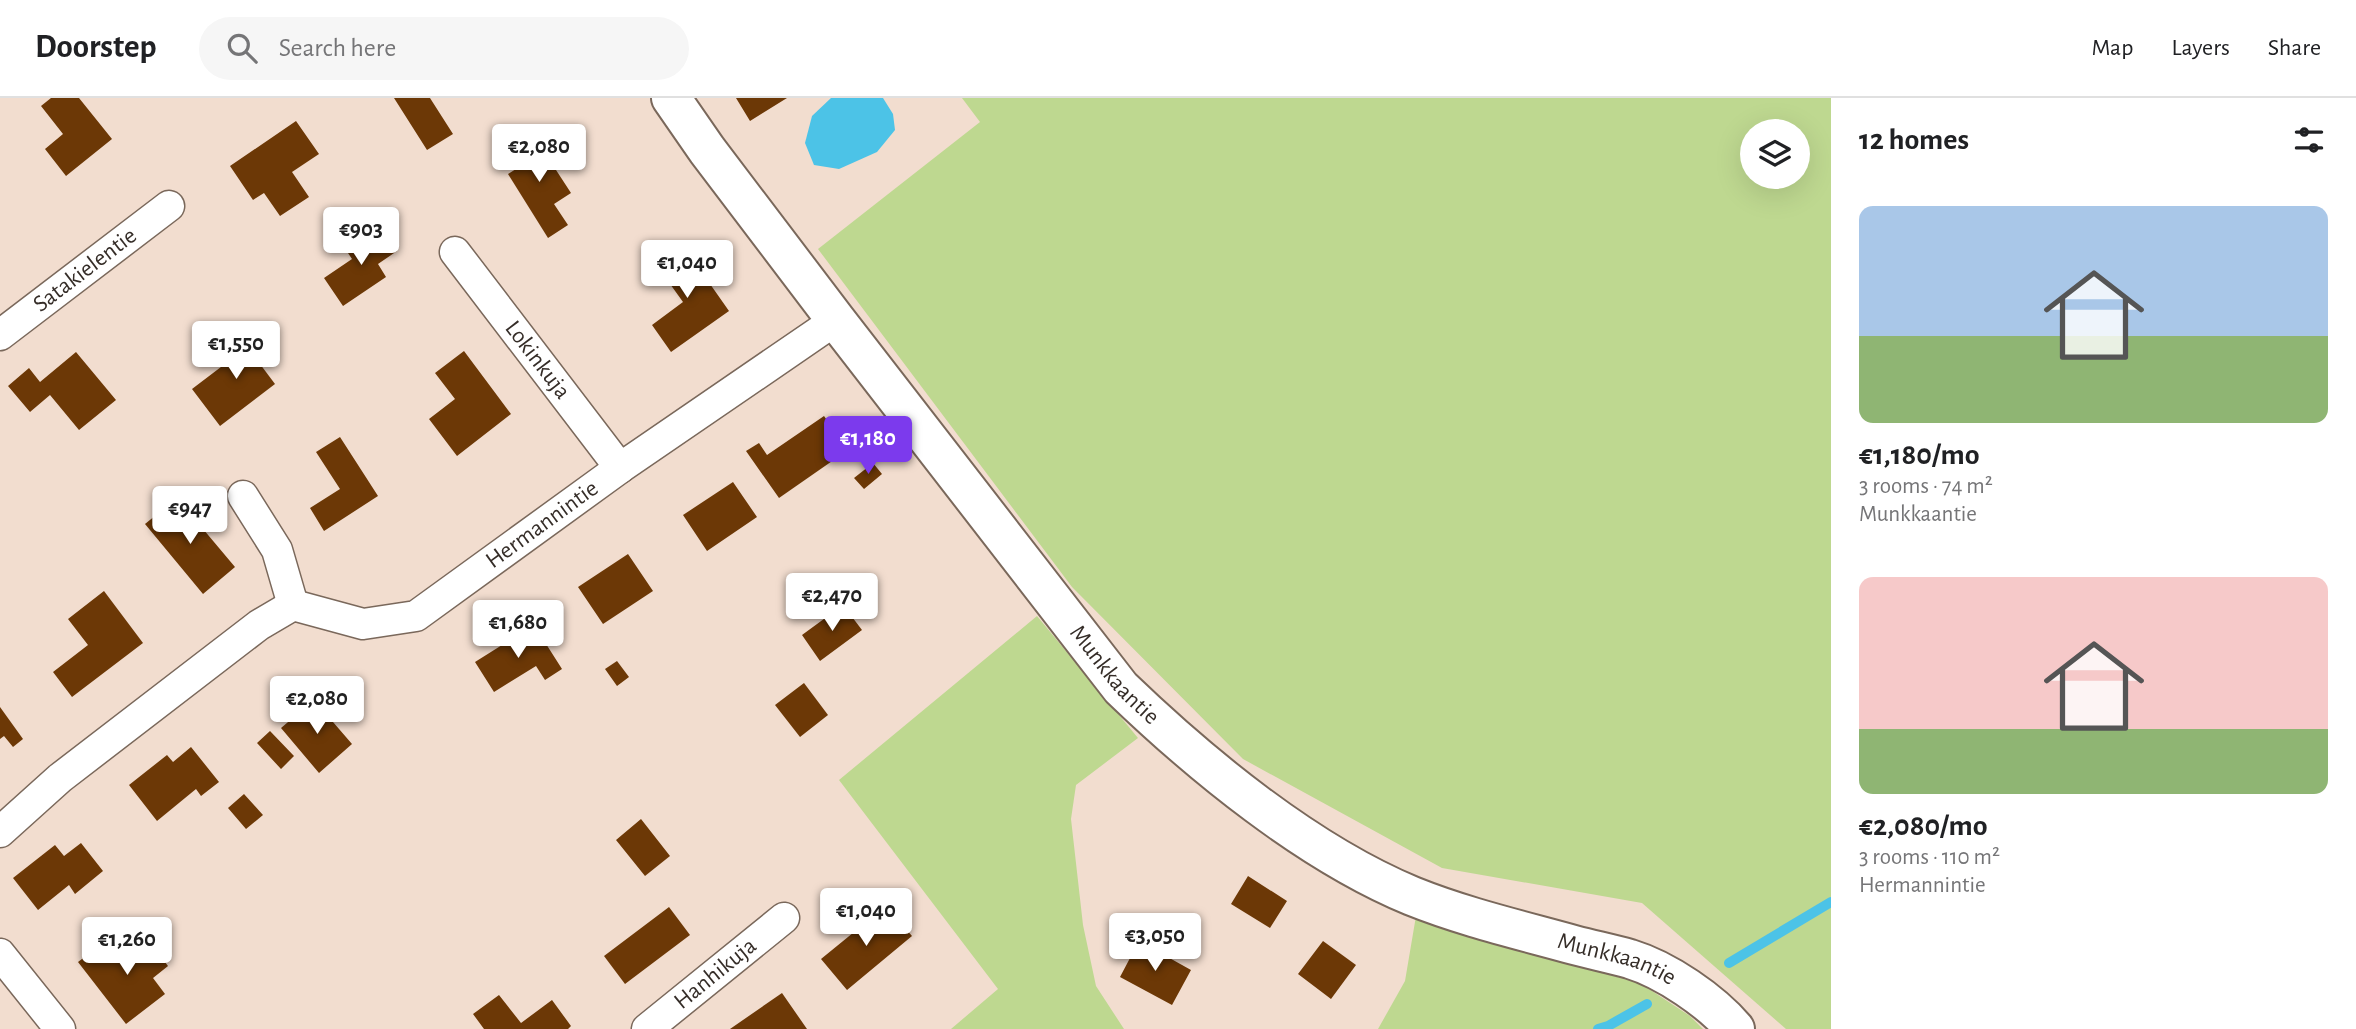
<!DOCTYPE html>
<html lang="en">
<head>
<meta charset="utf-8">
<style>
  body { margin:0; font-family:"Alegreya Sans",sans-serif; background:#f6f6f6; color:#202124; height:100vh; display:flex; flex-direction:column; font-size:26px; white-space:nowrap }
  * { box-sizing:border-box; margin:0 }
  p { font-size:23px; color:#757577 }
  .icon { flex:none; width:38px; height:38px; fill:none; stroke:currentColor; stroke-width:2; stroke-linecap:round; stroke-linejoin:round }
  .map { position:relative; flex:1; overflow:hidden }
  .sheet { display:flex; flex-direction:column; background:#fff; width:525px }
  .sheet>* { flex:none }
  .buttons { position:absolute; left:1740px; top:21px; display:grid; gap:14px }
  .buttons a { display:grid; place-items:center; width:70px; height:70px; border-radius:50%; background:#fff; box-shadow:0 7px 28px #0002; font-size:35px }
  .price { position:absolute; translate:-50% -60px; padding:0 16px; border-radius:7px; background:#fff; color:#222; font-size:23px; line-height:46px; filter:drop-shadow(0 2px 4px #0008) }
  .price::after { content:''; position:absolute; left:50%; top:42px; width:21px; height:16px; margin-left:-10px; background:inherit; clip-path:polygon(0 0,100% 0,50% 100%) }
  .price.current { background:#7c3aed; color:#fff }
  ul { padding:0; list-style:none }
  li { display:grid; align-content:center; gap:14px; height:371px; padding:0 28px }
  li span { display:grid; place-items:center; height:217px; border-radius:14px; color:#555 }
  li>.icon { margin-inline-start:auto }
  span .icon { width:126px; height:126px; fill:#fffc; stroke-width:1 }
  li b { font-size:30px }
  h2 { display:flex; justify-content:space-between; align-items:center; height:84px; padding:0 28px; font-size:30px }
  header { display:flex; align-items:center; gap:42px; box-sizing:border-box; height:98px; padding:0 35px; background:#fff; border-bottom:2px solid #e0e0e0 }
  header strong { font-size:33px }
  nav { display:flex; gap:38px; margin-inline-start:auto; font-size:24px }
  .search { width:490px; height:63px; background:#f6f6f6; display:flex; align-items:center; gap:18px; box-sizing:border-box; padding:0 24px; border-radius:38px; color:#757577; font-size:26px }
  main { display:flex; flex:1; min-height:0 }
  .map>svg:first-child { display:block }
  .green { fill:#bed890; fill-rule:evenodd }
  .water { fill:#4cc3e7 }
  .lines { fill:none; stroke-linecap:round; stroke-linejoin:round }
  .stream { stroke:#4cc3e7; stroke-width:10 }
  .building { fill:#6c3806 }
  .street-casing { stroke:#7a685b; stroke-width:33 }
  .secondary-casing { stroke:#7a685b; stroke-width:42 }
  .street { stroke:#fff; stroke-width:30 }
  .secondary { stroke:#fff; stroke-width:38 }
  .labels { text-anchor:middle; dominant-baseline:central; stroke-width:7; stroke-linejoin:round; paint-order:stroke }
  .street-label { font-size:24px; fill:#352d28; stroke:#fcebdf }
</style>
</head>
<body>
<header>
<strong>Doorstep</strong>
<div class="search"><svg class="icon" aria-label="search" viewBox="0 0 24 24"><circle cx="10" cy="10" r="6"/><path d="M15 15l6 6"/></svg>Search here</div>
<nav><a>Map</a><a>Layers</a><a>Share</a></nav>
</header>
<main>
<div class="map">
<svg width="1831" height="931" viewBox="0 0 1831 931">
  <rect width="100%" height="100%" fill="#f2ddcf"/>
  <!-- green -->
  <path class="green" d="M962,0H1831V931H1786L1642,805L1442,770L1243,661L1072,489L818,151L980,24ZM1797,33V79H1752V33Z
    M1037,518L1138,640L1076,687L1071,721L1083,827L1096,888L1124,931H951L998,891L839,682Z
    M1416,818L1605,866L1646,889L1690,918L1703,931H1378L1405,883Z"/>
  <!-- water -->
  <path class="water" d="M831,0H883L893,16L895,32L877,54L839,71L814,67L805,45L812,18Z"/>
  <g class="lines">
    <!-- stream -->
    <path class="stream" d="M1729,865L1831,804
      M1598,931L1608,928L1647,906"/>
  </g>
  <!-- building -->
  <path class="building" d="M51,0H79L112,41L66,78L45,51L63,36L41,8Z
    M394,0H430L453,36L427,52Z
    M736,0H787L750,23Z
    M296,23L319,56L292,74L309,99L280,118L264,95L253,102L230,68Z
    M530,32L571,95L554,106L568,127L548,140L508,76L524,66L510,45Z
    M381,129L397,153L378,166L386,179L343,208L324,180L352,161L346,152Z
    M682,146L729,213L671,254L652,227L683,204L655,165Z
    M246,228L266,255L257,262L275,286L220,328L192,291L242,253L231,239Z
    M464,253L511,316L457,358L429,321L455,301L435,275Z
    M76,254L116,302L79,332L50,297L30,314L8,288L29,270L40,284Z
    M824,318L848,352L779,400L746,353L759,345L767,357Z
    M340,339L378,398L324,433L310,410L340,391L316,354Z
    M873,365L882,376L864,391L854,380Z
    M733,384L757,419L707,453L683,417Z
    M177,400L235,469L203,496L145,426Z
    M628,456L653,493L603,526L578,489Z
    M104,493L143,545L72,599L53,574L88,547L68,521Z
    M843,507L862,532L820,563L802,537Z
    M534,527L562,571L545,582L536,568L494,594L475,564Z
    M617,563L629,579L617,588L605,571Z
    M804,585L828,617L800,639L775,607Z
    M314,602L352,646L319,675L281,630Z
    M0,609L23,641L13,649L4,638L0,641Z
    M270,633L294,658L281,671L257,645Z
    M191,649L219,684L201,698L196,691L157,723L129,687L167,657L173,664Z
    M244,696L263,717L246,731L228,710Z
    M641,721L670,758L645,778L616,742Z
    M81,745L103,773L75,796L69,787L38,812L13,780L55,747L64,758Z
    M1248,778L1287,803L1270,830L1231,806Z
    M886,808L912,838L847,892L821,861Z
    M669,809L690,837L625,886L604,858Z
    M145,838L168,868L153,880L165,896L126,926L78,864L104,844L117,861Z
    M1139,843L1191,872L1172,907L1120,879Z
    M1323,843L1356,867L1331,901L1298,876Z
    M782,895L807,931H730Z
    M499,897L521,925L552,902L571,928L568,931H484L473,916Z"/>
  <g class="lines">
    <!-- street casing -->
    <g class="street-casing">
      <g id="street">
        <path id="s1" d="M455,154L620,370"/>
        <path id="s2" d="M0,237L169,108"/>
        <path d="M243,398L277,452L293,507"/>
        <path id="s3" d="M0,734L60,680L259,527L293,507L363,526L416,518L620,370L836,222"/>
        <path d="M0,856L60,931"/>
        <path id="s4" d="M647,931L784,820"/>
      </g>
    </g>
    <!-- secondary casing -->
    <g class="secondary-casing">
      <g id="secondary">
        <path id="s5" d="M671,0L707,52L836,222L1121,590C1201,667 1308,755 1412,798C1464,819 1520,832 1574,847C1593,852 1612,856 1630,861C1666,872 1711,903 1735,931"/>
      </g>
    </g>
    <!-- street -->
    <use href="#street" class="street"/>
    <!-- secondary -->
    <use href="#secondary" class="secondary"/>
  </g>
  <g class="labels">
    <!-- street labels -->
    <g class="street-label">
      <text stroke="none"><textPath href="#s2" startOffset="107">Satakielentie</textPath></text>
      <text stroke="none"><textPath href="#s1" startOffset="136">Lokinkuja</textPath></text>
      <text stroke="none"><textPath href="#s3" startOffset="653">Hermannintie</textPath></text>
      <text stroke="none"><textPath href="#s5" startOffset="728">Munkkaantie</textPath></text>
      <text stroke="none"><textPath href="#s5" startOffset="1316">Munkkaantie</textPath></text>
      <text stroke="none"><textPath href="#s4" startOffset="88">Hanhikuja</textPath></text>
    </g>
  </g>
</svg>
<div class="buttons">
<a><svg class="icon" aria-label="layers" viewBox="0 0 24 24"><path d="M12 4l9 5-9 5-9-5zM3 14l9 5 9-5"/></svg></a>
</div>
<b class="price" style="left:539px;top:86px">€2,080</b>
<b class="price" style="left:361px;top:169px">€903</b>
<b class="price" style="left:687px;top:202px">€1,040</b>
<b class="price" style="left:236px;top:283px">€1,550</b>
<b class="price current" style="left:868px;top:378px">€1,180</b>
<b class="price" style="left:190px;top:448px">€947</b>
<b class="price" style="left:832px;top:535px">€2,470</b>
<b class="price" style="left:518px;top:562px">€1,680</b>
<b class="price" style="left:317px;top:638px">€2,080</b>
<b class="price" style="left:866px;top:850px">€1,040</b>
<b class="price" style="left:1155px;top:875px">€3,050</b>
<b class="price" style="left:127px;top:879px">€1,260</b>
</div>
<section class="sheet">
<h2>12 homes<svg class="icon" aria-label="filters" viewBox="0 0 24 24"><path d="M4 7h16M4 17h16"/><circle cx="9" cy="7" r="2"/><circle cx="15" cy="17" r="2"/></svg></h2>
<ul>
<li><span style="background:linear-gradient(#a9c7e8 60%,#8fb573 0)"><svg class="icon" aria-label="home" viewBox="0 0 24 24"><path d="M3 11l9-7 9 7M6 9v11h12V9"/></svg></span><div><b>€1,180/mo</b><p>3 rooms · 74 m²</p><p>Munkkaantie</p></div></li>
<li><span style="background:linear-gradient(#f6c9c9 70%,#8fb573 0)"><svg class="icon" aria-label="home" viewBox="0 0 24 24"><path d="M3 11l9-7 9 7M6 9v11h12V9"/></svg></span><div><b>€2,080/mo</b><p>3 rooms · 110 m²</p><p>Hermannintie</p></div></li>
</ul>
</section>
</main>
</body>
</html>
